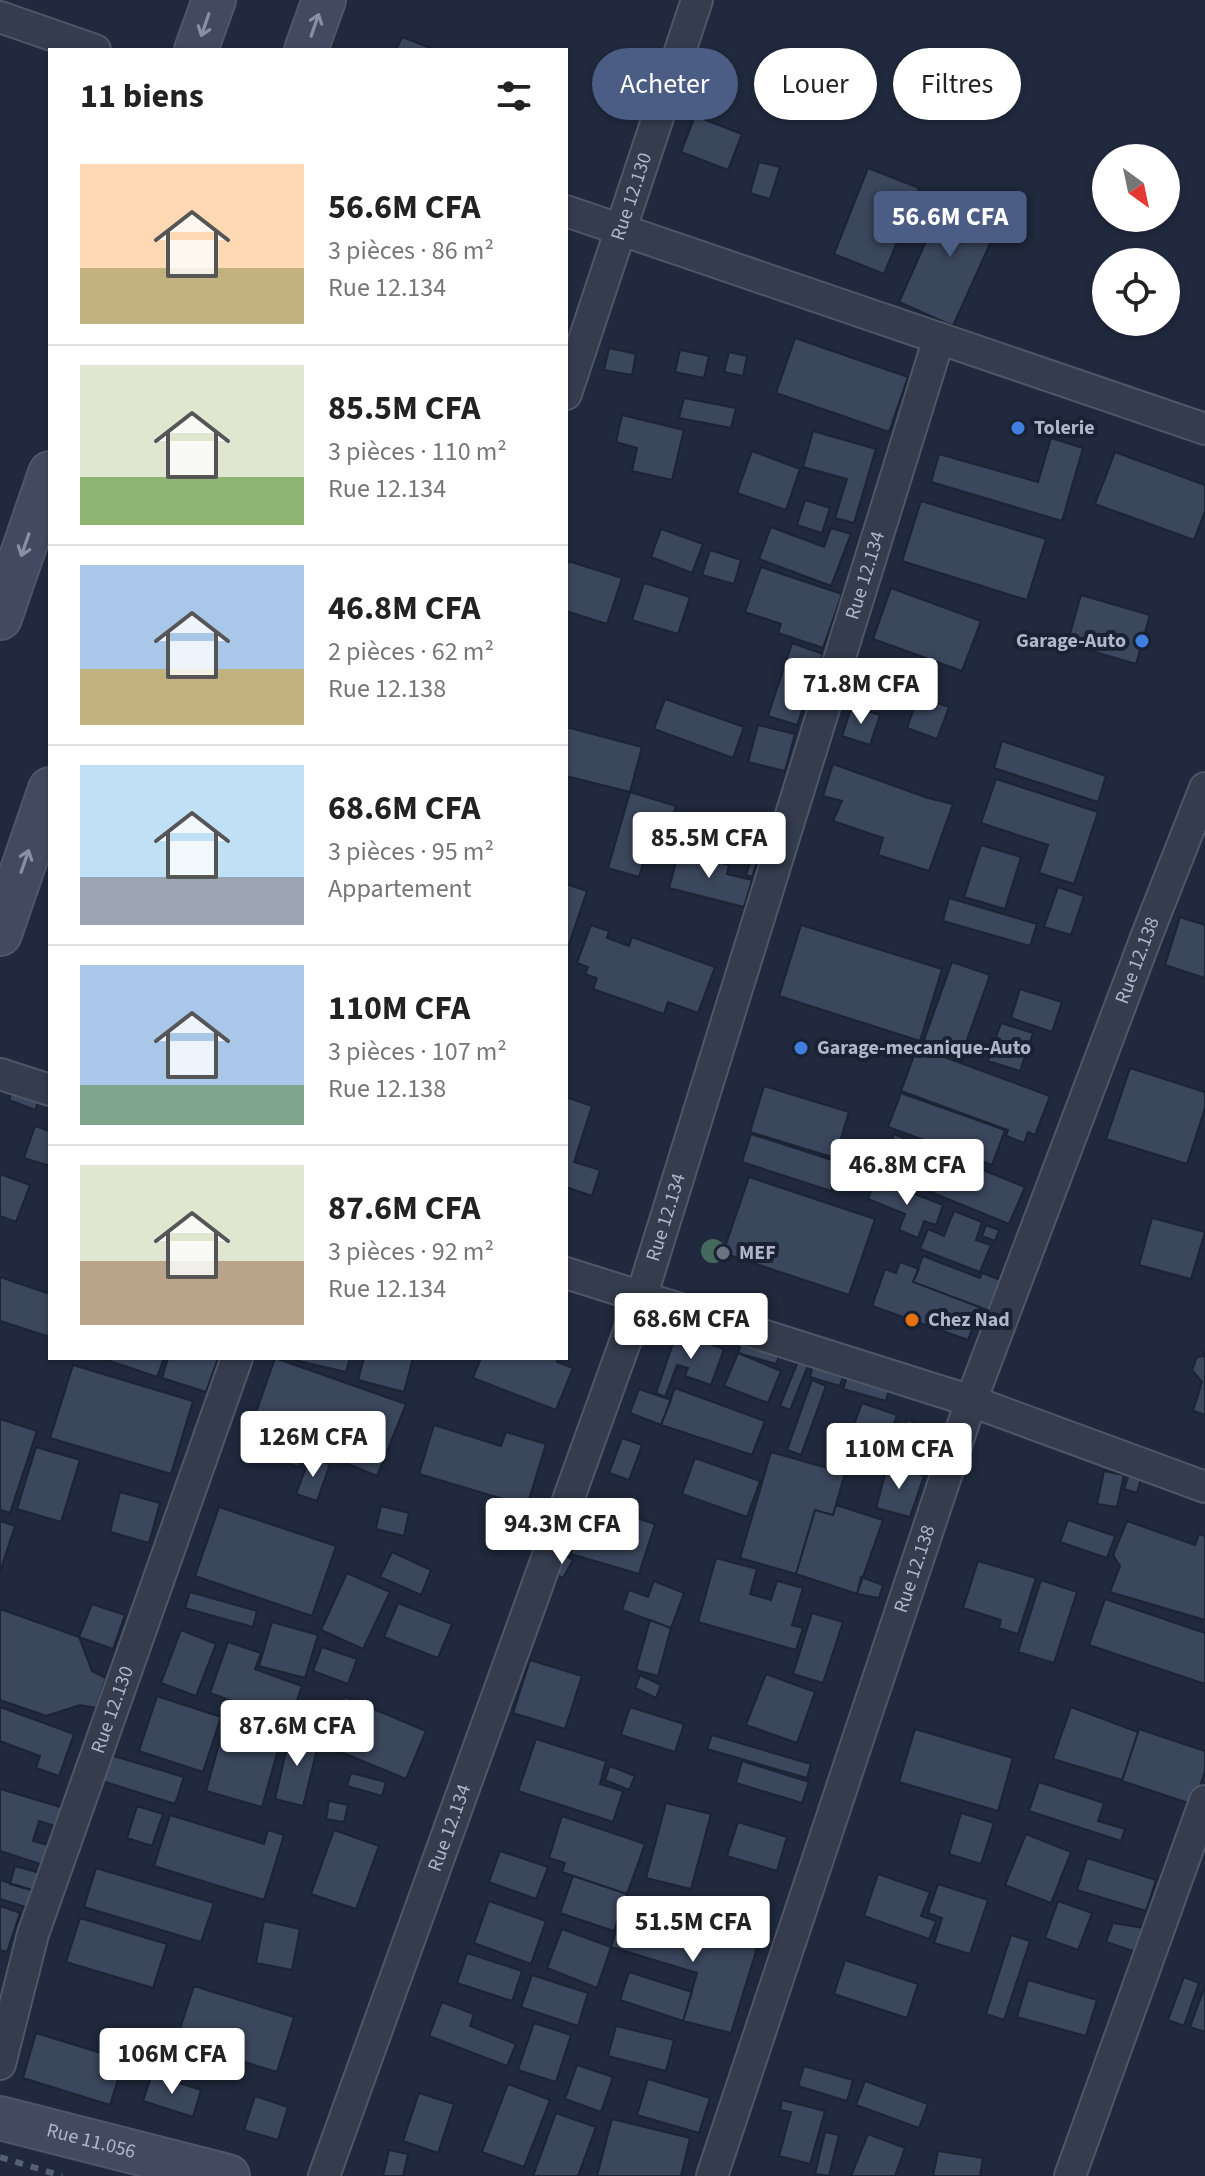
<!DOCTYPE html>
<html lang="fr">
<head>
<meta charset="utf-8">
<style>
  body { margin:0; font-family:"Source Sans 3",sans-serif; background:#f2f2f2; color:#222; height:100vh; display:flex; flex-direction:column; font-size:30px; white-space:nowrap }
  * { box-sizing:border-box; margin:0 }
  p { font-size:26px; color:#767676 }
  .icon { flex:none; width:44px; height:44px; fill:none; stroke:currentColor; stroke-width:2; stroke-linecap:round; stroke-linejoin:round }
  .map { position:relative; flex:1; overflow:hidden }
  .drawer { position:absolute; left:48px; top:48px; width:520px; height:1312px; display:flex; flex-direction:column; background:#fff; border-radius:0px; box-shadow:0 2px 6px #0004 }
  .drawer>* { flex:none }
  .guide { position:absolute; left:592px; top:48px; width:492px; height:72px; display:flex; gap:16px }
  .needle { width:52px; rotate:147deg }
  .tools { position:absolute; left:1092px; top:144px; display:grid; gap:16px }
  .tools a { display:grid; place-items:center; width:88px; height:88px; border-radius:50%; background:#fff; box-shadow:0 2px 6px #0004; font-size:40px }
  .price { position:absolute; translate:-50% -68px; padding:0 18px; border-radius:8px; background:#fff; color:#222; font-size:26px; line-height:52px; filter:drop-shadow(0 2px 4px #0008) }
  .price::after { content:''; position:absolute; left:50%; top:48px; width:24px; height:18px; margin-left:-12px; background:inherit; clip-path:polygon(0 0,100% 0,50% 100%) }
  .price.current { background:#4b5c85; color:#fff }
  ul { padding:0; list-style:none }
  li { display:flex; align-items:center; gap:24px; height:200px; padding:0 32px }
  li+li { border-top:2px solid #e0e0e0 }
  li span { display:grid; place-items:center; flex:none; width:224px; height:160px; border-radius:0px; color:#555 }
  li>.icon { margin-inline-start:auto }
  span .icon { width:96px; height:96px; fill:#fffc; stroke-width:1 }
  li b { font-size:34px }
  h2 { display:flex; justify-content:space-between; align-items:center; height:96px; padding:0 32px; font-size:34px }
  .tag { padding:0 28px; border-radius:36px; background:#fff; box-shadow:0 2px 6px #0004; font-size:28px; line-height:72px }
  .tag.current { background:#4b5c85; color:#fff }
  .map>svg:first-child { display:block }
  .building { fill:#3b475d; stroke:#1b2334; stroke-width:2 }
  .lines { fill:none; stroke-linecap:round; stroke-linejoin:round }
  .minor-casing { stroke:#4f5668; stroke-width:34 }
  .secondary-casing { stroke:#4f5668; stroke-width:46 }
  .minor { stroke:#343c4d; stroke-width:30 }
  .secondary { stroke:#414a61; stroke-width:42 }
  .rail { stroke:#555f75; stroke-width:6; stroke-dasharray:8 8; stroke-linecap:butt }
  .tree { fill:#45695c }
  .oneway { stroke:#8890a5 }
  .shop-dot { fill:#3f7fe0; stroke:#192132; stroke-width:3 }
  .worship-dot { fill:#6b7280; stroke:#192132; stroke-width:3 }
  .food-dot { fill:#e8710a; stroke:#192132; stroke-width:3 }
  .labels { text-anchor:middle; dominant-baseline:central; stroke-width:8; stroke-linejoin:round; paint-order:stroke }
  .street-label { font-size:20px; fill:#afb6c9; stroke:#192132 }
  .poi-label { font-size:20px; font-weight:bold; fill:#afb6c9; stroke:#192132; text-anchor:start }
</style>
</head>
<body>
<div class="map">
<svg width="1205" height="2176" viewBox="0 0 1205 2176">
  <rect width="100%" height="100%" fill="#20293d"/>
  <!-- building -->
  <path class="building" d="M402,37L436,50H396Z
    M695,116L742,134L728,170L681,152Z
    M759,162L780,167L770,199L750,193Z
    M868,168L919,188L884,274L834,254Z
    M948,192L1002,217L953,326L899,302Z
    M795,338L908,377L889,432L776,393Z
    M609,348L636,354L632,375L604,370Z
    M680,350L709,356L704,378L675,372Z
    M729,352L747,356L743,376L724,372Z
    M684,398L736,408L731,428L679,418Z
    M622,415L684,430L672,480L632,471L637,448L616,442Z
    M813,431L876,449L854,523L835,518L847,479L803,467Z
    M1051,438L1083,448L1062,521L931,482L939,454L1038,482Z
    M752,451L800,469L786,510L737,493Z
    M1115,452L1205,485V511L1194,540L1095,504Z
    M805,500L830,508L822,533L797,525Z
    M921,501L1046,539L1027,600L902,561Z
    M771,527L824,547L831,528L851,534L831,586L759,559Z
    M661,529L703,544L692,573L651,557Z
    M710,550L741,560L734,584L702,575Z
    M568,561L622,578L607,624L566,611V569Z
    M761,567L842,594L823,648L778,633L781,624L745,612Z
    M644,583L690,597L678,634L632,620Z
    M891,588L981,621L962,671L873,639Z
    M1081,595L1150,615L1136,664L1067,644Z
    M792,643L823,654L797,725L768,716Z
    M918,696L949,707L937,739L907,728Z
    M665,699L744,727L733,758L654,729Z
    M852,706L880,715L870,745L842,736Z
    M758,725L795,734L785,771L748,762Z
    M566,727L642,747L630,792L566,776Z
    M1002,741L1106,776L1098,802L994,768Z
    M833,764L928,798L953,804L929,871L878,855L883,838L833,821L842,801L823,796Z
    M996,779L1098,812L1074,884L1039,873L1048,845L981,823Z
    M630,792L676,806L664,848L649,844L639,877L608,868Z
    M736,828L765,837L752,877L746,875L750,863L727,856Z
    M981,845L1021,857L1005,909L964,897Z
    M679,851L729,865L727,874L752,880L744,907L669,888Z
    M566,884L587,891L566,953Z
    M1058,887L1084,896L1071,935L1044,927Z
    M949,898L1037,924L1030,946L943,921Z
    M1180,917L1205,925V978L1165,965Z
    M591,925L609,931L607,938L629,946L632,937L715,967L698,1013L668,1002L664,1014L593,989L597,978L585,974L588,967L577,963Z
    M801,925L942,969L920,1041L779,996Z
    M952,962L990,975L962,1054L924,1040Z
    M1020,989L1062,1002L1052,1032L1011,1018Z
    M1001,1023L1033,1033L1020,1071L988,1061Z
    M917,1047L1050,1096L1035,1135L1028,1132L1024,1143L1006,1136L1008,1130L901,1091Z
    M1130,1068L1205,1092V1108L1187,1164L1106,1139Z
    M764,1086L849,1112L835,1158L750,1132Z
    M14,1087L40,1097L35,1110L9,1100Z
    M901,1093L1005,1130L992,1165L888,1127Z
    M566,1097L592,1106L574,1162L600,1170L592,1196L566,1187Z
    M35,1126L50,1131V1166L24,1158Z
    M751,1134L841,1163L831,1191L742,1162Z
    M894,1134L1025,1187L1009,1224L879,1171Z
    M0,1174L30,1185L16,1222L0,1216Z
    M749,1177L875,1219L849,1295L723,1253Z
    M876,1179L943,1205L936,1225L924,1221L918,1238L899,1230L905,1214L868,1199Z
    M954,1211L982,1222L976,1240L991,1245L980,1272L920,1249L928,1229L944,1236Z
    M1152,1218L1205,1232L1191,1279L1139,1265Z
    M986,1225L999,1230L995,1241L982,1236Z
    M923,1256L980,1278L982,1273L1004,1281L992,1312L913,1282Z
    M900,1262L919,1269L913,1282L980,1307L968,1340L872,1306L885,1269L896,1273Z
    M0,1277L50,1294V1337L0,1321Z
    M677,1332L724,1349L711,1385L685,1376L688,1368L677,1365L665,1397L656,1393Z
    M744,1337L781,1351L776,1364L738,1353Z
    M1205,1350V1415L1193,1411L1202,1382L1192,1370L1197,1357L1203,1356Z
    M738,1353L781,1371L768,1403L724,1386Z
    M101,1358H164L157,1377Z
    M168,1358H218L206,1392L162,1378Z
    M275,1358L406,1404L377,1476L252,1424Z
    M286,1358H350L346,1372Z
    M364,1358H413L404,1392L358,1380Z
    M481,1358H558L557,1362L573,1368L556,1410L473,1378Z
    M799,1359L809,1363L790,1410L780,1406Z
    M814,1360L845,1369L840,1386L810,1377Z
    M73,1365L193,1401L171,1474L50,1438Z
    M849,1371L891,1383L886,1401L843,1389Z
    M812,1380L826,1386L801,1455L787,1450Z
    M675,1388L765,1421L752,1455L661,1425Z
    M639,1389L671,1400L661,1425L630,1413Z
    M862,1403L897,1415L881,1459L846,1446Z
    M0,1419L37,1431L10,1513L0,1510Z
    M907,1420L939,1430L924,1475L892,1464Z
    M434,1425L501,1446L506,1432L546,1444L527,1506L419,1474Z
    M622,1438L642,1445L629,1480L609,1473Z
    M282,1443L304,1452L299,1467L277,1460Z
    M36,1447L80,1460L61,1522L17,1509Z
    M771,1452L845,1473L833,1515L815,1510L796,1574L740,1558Z
    M310,1457L330,1464L317,1501L296,1494Z
    M695,1458L760,1481L747,1517L682,1494Z
    M888,1464L924,1476L910,1517L876,1508Z
    M1131,1468L1143,1472L1137,1493L1124,1489Z
    M1104,1471L1124,1475L1117,1507L1097,1504Z
    M120,1492L160,1503L149,1543L110,1532Z
    M587,1502L655,1524L639,1574L571,1554Z
    M836,1505L883,1520L857,1594L796,1574L815,1510L833,1515Z
    M381,1506L409,1513L404,1536L376,1529Z
    M219,1507L336,1546L312,1616L195,1576Z
    M1068,1520L1115,1536L1107,1558L1060,1542Z
    M0,1521L15,1526L0,1572Z
    M1127,1521L1195,1545L1199,1534L1205,1536V1620L1110,1592L1120,1566L1113,1555Z
    M392,1552L431,1570L421,1595L380,1577Z
    M561,1553L573,1560L563,1578L551,1571Z
    M716,1558L757,1569L750,1594L771,1600L777,1581L803,1588L792,1625L803,1628L796,1650L698,1622Z
    M978,1561L1036,1578L1018,1634L999,1628L1001,1620L963,1608Z
    M347,1573L390,1592L363,1649L321,1630Z
    M861,1577L883,1585L879,1598L857,1594Z
    M1041,1580L1077,1592L1054,1663L1018,1652Z
    M654,1581L684,1593L671,1628L622,1610L629,1590L648,1597Z
    M190,1592L257,1611L253,1627L185,1608Z
    M1105,1599L1205,1633V1684L1089,1645Z
    M398,1603L452,1624L438,1658L384,1637Z
    M92,1604L125,1615L113,1649L79,1637Z
    M0,1609L79,1637L92,1671L106,1678L96,1708L80,1705L46,1716L0,1700Z
    M812,1613L843,1622L823,1683L793,1674Z
    M650,1620L671,1628L658,1676L636,1670Z
    M272,1622L318,1635L305,1678L259,1666Z
    M181,1630L216,1644L196,1696L161,1683Z
    M228,1642L261,1653L255,1669L302,1686L289,1722L210,1693Z
    M322,1647L357,1659L348,1684L313,1671Z
    M530,1660L582,1676L565,1729L513,1713Z
    M766,1674L815,1692L797,1743L746,1725Z
    M640,1675L661,1685L656,1698L635,1688Z
    M157,1696L221,1717L203,1772L139,1751Z
    M345,1697L426,1731L406,1779L324,1745Z
    M0,1707L74,1734L59,1776L36,1768L40,1756L0,1741Z
    M630,1707L684,1724L675,1752L621,1735Z
    M1071,1707L1138,1732L1122,1780L1053,1759Z
    M229,1709L285,1725L262,1807L206,1791Z
    M915,1729L1013,1758L998,1811L899,1782Z
    M1139,1729L1205,1751V1771L1194,1805L1122,1781Z
    M291,1730L320,1737L303,1806L275,1799Z
    M712,1735L811,1764L807,1778L707,1749Z
    M536,1739L606,1761L600,1784L623,1791L613,1822L518,1791Z
    M107,1754L184,1777L175,1804L99,1780Z
    M742,1761L809,1782L802,1803L736,1783Z
    M610,1766L635,1776L629,1790L605,1780Z
    M351,1773L386,1782L382,1796L347,1786Z
    M1039,1782L1104,1803L1098,1821L1125,1829L1121,1841L1029,1811Z
    M0,1789L64,1808L58,1827L39,1821L33,1841L52,1846L46,1866L0,1851Z
    M329,1801L348,1805L344,1822L326,1819Z
    M666,1803L711,1814L691,1889L646,1878Z
    M137,1806L163,1814L152,1846L127,1838Z
    M961,1813L994,1823L981,1864L949,1854Z
    M170,1815L264,1844L268,1830L284,1835L264,1900L154,1866Z
    M562,1816L645,1844L627,1894L562,1872L565,1863L549,1858Z
    M738,1822L787,1837L777,1871L727,1856Z
    M334,1830L379,1846L356,1909L311,1894Z
    M1026,1834L1071,1852L1051,1903L1005,1885Z
    M500,1851L548,1867L536,1899L489,1882Z
    M1087,1858L1156,1880L1146,1911L1077,1890Z
    M15,1866L47,1875L41,1893L10,1884Z
    M96,1868L214,1903L201,1942L84,1907Z
    M878,1874L930,1892L921,1916L936,1921L929,1939L864,1916Z
    M573,1876L627,1894L614,1931L560,1913Z
    M0,1880L35,1891L29,1908L0,1899Z
    M938,1884L988,1900L970,1954L934,1943L942,1918L928,1913Z
    M489,1901L546,1921L531,1964L474,1943Z
    M1058,1901L1092,1913L1078,1950L1045,1938Z
    M0,1906L20,1913L7,1952L0,1950Z
    M623,1908L757,1948L731,2033L683,2021L697,1973L611,1947Z
    M80,1918L167,1944L153,1988L66,1962Z
    M264,1921L300,1929L292,1970L256,1963Z
    M1113,1923L1150,1929L1142,1954L1106,1942Z
    M562,1929L611,1947L597,1988L547,1968Z
    M1011,1935L1030,1941L1004,2020L986,2014Z
    M467,1953L522,1971L512,2001L457,1983Z
    M845,1960L918,1984L907,2018L834,1994Z
    M629,1972L692,1992L683,2021L620,2000Z
    M532,1975L588,1993L578,2026L521,2007Z
    M1184,1977L1199,1983L1184,2026L1168,2020Z
    M1028,1980L1097,2000L1086,2036L1017,2017Z
    M194,1986L294,2017L277,2072L176,2041Z
    M1205,1986V2032L1190,2027Z
    M442,2002L474,2014L470,2026L516,2044L507,2066L429,2036Z
    M534,2023L571,2035L556,2082L518,2070Z
    M616,2026L674,2040L666,2071L608,2056Z
    M36,2033L124,2060L110,2105L23,2078Z
    M577,2065L613,2077L601,2112L565,2099Z
    M804,2066L853,2080L847,2101L798,2086Z
    M152,2074L201,2090L193,2117L143,2101Z
    M648,2079L710,2098L699,2133L637,2115Z
    M865,2081L928,2104L919,2128L856,2105Z
    M508,2084L550,2100L524,2167L482,2152Z
    M419,2093L454,2104L438,2153L403,2141Z
    M255,2096L288,2107L278,2140L244,2130Z
    M782,2100L825,2111L810,2164L779,2156L791,2112L780,2110Z
    M556,2113L596,2127L578,2176H533Z
    M612,2119L690,2138L681,2176H597Z
    M825,2132L839,2135L829,2176L815,2174Z
    M868,2134L905,2148L895,2176H851Z
    M389,2150L408,2154L403,2176H383Z
    M938,2151L983,2158L980,2176H933Z"/>
  <g class="lines">
    <!-- minor casing -->
    <g class="minor-casing">
      <g id="minor">
        <path d="M0,17L95,50"/>
        <path d="M566,211L1205,429"/>
        <path id="s1" d="M566,394L697,0"/>
        <path d="M0,1074L50,1090"/>
        <path d="M566,1273L971,1401L1205,1487"/>
        <path id="s2" d="M0,2064L33,1934L237,1358"/>
        <path id="s3" d="M324,2176L641,1298L939,338"/>
        <path id="s4" d="M712,2176L971,1401L1147,935L1205,788"/>
        <path d="M1070,2176L1205,1801"/>
      </g>
    </g>
    <!-- secondary casing -->
    <g class="secondary-casing">
      <g id="secondary">
        <path d="M196,50L214,0"/>
        <path d="M306,50L324,0"/>
        <path d="M0,618L50,473"/>
        <path d="M0,934L50,789"/>
        <path id="s5" d="M0,2118L228,2176"/>
      </g>
    </g>
    <!-- minor -->
    <use href="#minor" class="minor"/>
    <!-- secondary -->
    <use href="#secondary" class="secondary"/>
    <!-- rail -->
    <path class="rail" d="M0,2157L62,2176"/>
  </g>
  <!-- trees -->
  <circle class="tree" cx="713" cy="1251" r="12"/>
  <!-- one-way arrows -->
  <defs><path id="oneway-shaft" d="M-6 0H5M1.5-3L5.5 0L1.5 3" fill="none" stroke-width="1.6" stroke-linecap="round" stroke-linejoin="round" transform="scale(2)"/></defs>
  <g class="oneway">
    <use href="#oneway-shaft" transform="translate(205 25) rotate(109)"/>
    <use href="#oneway-shaft" transform="translate(315 25) rotate(-71)"/>
    <use href="#oneway-shaft" transform="translate(25 545) rotate(109)"/>
    <use href="#oneway-shaft" transform="translate(25 861) rotate(-71)"/>
  </g>
  <!-- markers -->
  <g class="shop-dot">
    <circle cx="1018" cy="428" r="8"/>
    <circle cx="1142" cy="641" r="8"/>
    <circle cx="801" cy="1048" r="8"/>
  </g>
  <circle class="worship-dot" cx="723" cy="1253" r="8"/>
  <circle class="food-dot" cx="912" cy="1320" r="8"/>
  <g class="labels">
    <!-- street labels -->
    <g class="street-label">
      <text stroke="none"><textPath href="#s1" startOffset="208">Rue 12.130</textPath></text>
      <text stroke="none"><textPath href="#s3" startOffset="1690">Rue 12.134</textPath></text>
      <text stroke="none"><textPath href="#s4" startOffset="1288">Rue 12.138</textPath></text>
      <text stroke="none"><textPath href="#s3" startOffset="1018">Rue 12.134</textPath></text>
      <text stroke="none"><textPath href="#s4" startOffset="640">Rue 12.138</textPath></text>
      <text stroke="none"><textPath href="#s2" startOffset="372">Rue 12.130</textPath></text>
      <text stroke="none"><textPath href="#s3" startOffset="370">Rue 12.134</textPath></text>
      <text stroke="none"><textPath href="#s5" startOffset="94">Rue 11.056</textPath></text>
    </g>
    <!-- poi labels -->
    <g class="poi-label">
      <text x="1034" y="428">Tolerie</text>
      <text x="1126" y="641" text-anchor="end">Garage-Auto</text>
      <text x="817" y="1048">Garage-mecanique-Auto</text>
      <text x="739" y="1253">MEF</text>
      <text x="928" y="1320">Chez Nad</text>
    </g>
  </g>
</svg>
<div class="tools">
<a><svg class="needle" viewBox="-14 -14 28 28"><path d="M0-13l5 13h-10z" fill="#e53935"/><path d="M0 13l5-13h-10z" fill="#767676"/></svg></a>
<a><svg class="icon" aria-label="locate" viewBox="0 0 24 24"><circle cx="12" cy="12" r="6"/><path d="M12 2v4M12 18v4M2 12h4M18 12h4"/></svg></a>
</div>
<b class="price current" style="left:950px;top:259px">56.6M CFA</b>
<b class="price" style="left:861px;top:726px">71.8M CFA</b>
<b class="price" style="left:709px;top:880px">85.5M CFA</b>
<b class="price" style="left:907px;top:1207px">46.8M CFA</b>
<b class="price" style="left:691px;top:1361px">68.6M CFA</b>
<b class="price" style="left:313px;top:1479px">126M CFA</b>
<b class="price" style="left:899px;top:1491px">110M CFA</b>
<b class="price" style="left:562px;top:1566px">94.3M CFA</b>
<b class="price" style="left:297px;top:1768px">87.6M CFA</b>
<b class="price" style="left:693px;top:1964px">51.5M CFA</b>
<b class="price" style="left:172px;top:2096px">106M CFA</b>
<div class="guide">
<a class="tag current">Acheter</a>
<a class="tag">Louer</a>
<a class="tag">Filtres</a>
</div>
<section class="drawer">
<h2>11 biens<svg class="icon" aria-label="filters" viewBox="0 0 24 24"><path d="M4 7h16M4 17h16"/><circle cx="9" cy="7" r="2"/><circle cx="15" cy="17" r="2"/></svg></h2>
<ul>
<li><span style="background:linear-gradient(#ffd9b3 65%,#c2b280 0)"><svg class="icon" aria-label="home" viewBox="0 0 24 24"><path d="M3 11l9-7 9 7M6 9v11h12V9"/></svg></span><div><b>56.6M CFA</b><p>3 pièces · 86 m²</p><p>Rue 12.134</p></div></li>
<li><span style="background:linear-gradient(#dfe7d0 70%,#8fb573 0)"><svg class="icon" aria-label="home" viewBox="0 0 24 24"><path d="M3 11l9-7 9 7M6 9v11h12V9"/></svg></span><div><b>85.5M CFA</b><p>3 pièces · 110 m²</p><p>Rue 12.134</p></div></li>
<li><span style="background:linear-gradient(#a9c7e8 65%,#c2b280 0)"><svg class="icon" aria-label="home" viewBox="0 0 24 24"><path d="M3 11l9-7 9 7M6 9v11h12V9"/></svg></span><div><b>46.8M CFA</b><p>2 pièces · 62 m²</p><p>Rue 12.138</p></div></li>
<li><span style="background:linear-gradient(#bfe0f5 70%,#9aa5b1 0)"><svg class="icon" aria-label="home" viewBox="0 0 24 24"><path d="M3 11l9-7 9 7M6 9v11h12V9"/></svg></span><div><b>68.6M CFA</b><p>3 pièces · 95 m²</p><p>Appartement</p></div></li>
<li><span style="background:linear-gradient(#a9c7e8 75%,#7fa58c 0)"><svg class="icon" aria-label="home" viewBox="0 0 24 24"><path d="M3 11l9-7 9 7M6 9v11h12V9"/></svg></span><div><b>110M CFA</b><p>3 pièces · 107 m²</p><p>Rue 12.138</p></div></li>
<li><span style="background:linear-gradient(#dfe7d0 60%,#b9a48a 0)"><svg class="icon" aria-label="home" viewBox="0 0 24 24"><path d="M3 11l9-7 9 7M6 9v11h12V9"/></svg></span><div><b>87.6M CFA</b><p>3 pièces · 92 m²</p><p>Rue 12.134</p></div></li>
</ul>
</section>
</div>
</body>
</html>
